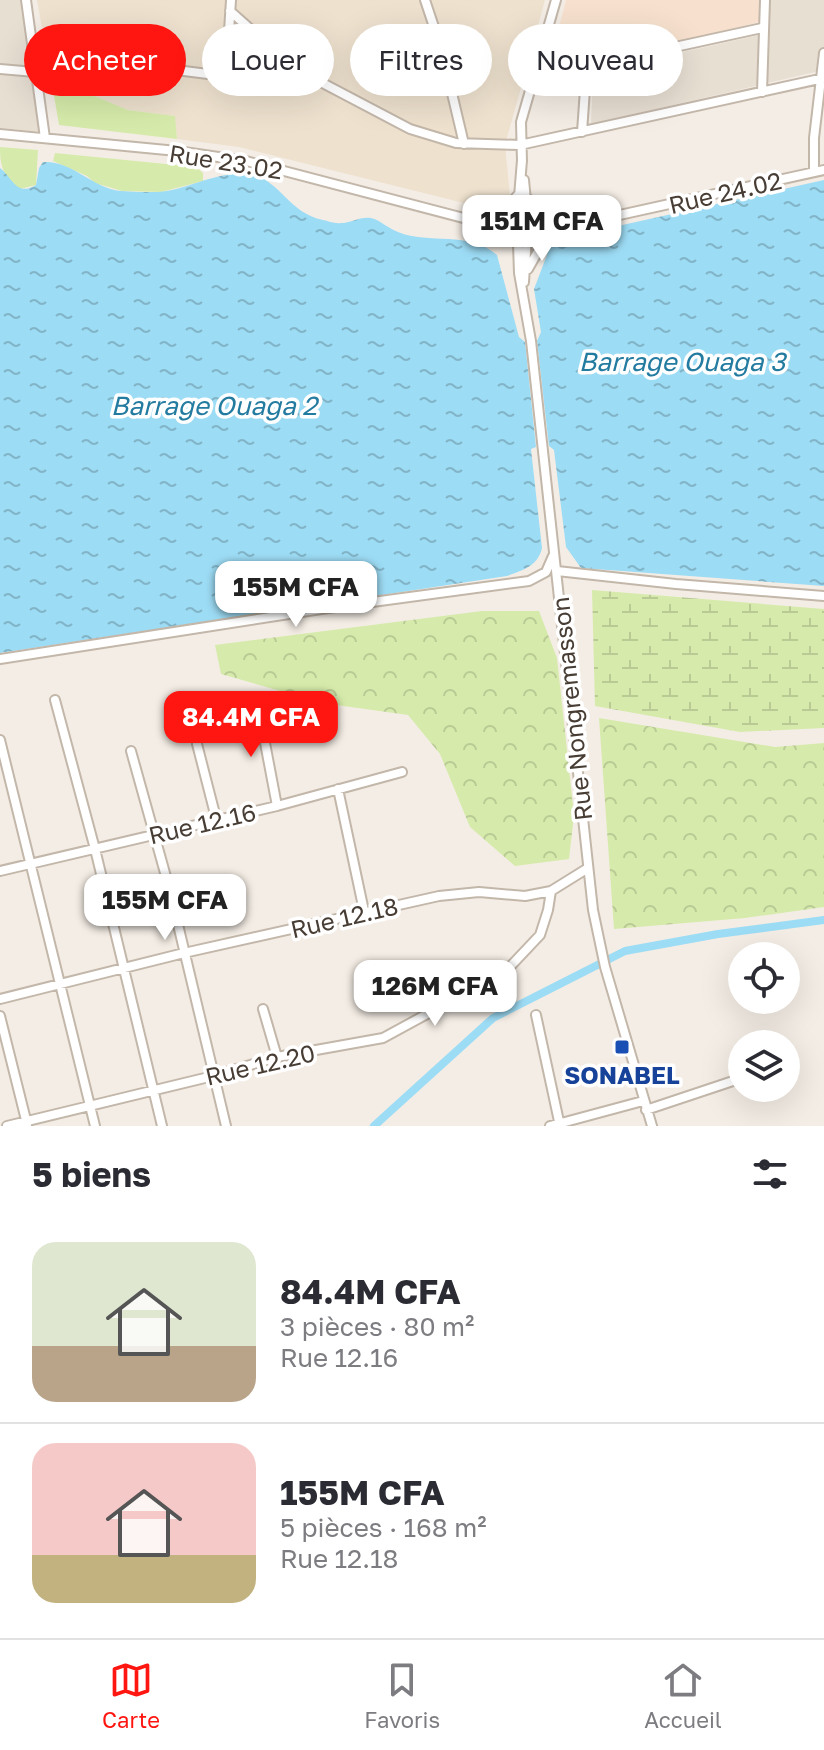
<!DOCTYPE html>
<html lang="fr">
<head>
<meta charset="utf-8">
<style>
  body { margin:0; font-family:"Golos Text",sans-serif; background:#f7f7f7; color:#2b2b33; height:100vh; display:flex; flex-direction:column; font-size:30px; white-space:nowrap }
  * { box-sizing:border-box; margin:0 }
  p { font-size:26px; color:#7c7c81 }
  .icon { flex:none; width:44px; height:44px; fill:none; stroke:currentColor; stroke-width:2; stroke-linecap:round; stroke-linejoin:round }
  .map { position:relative; height:1126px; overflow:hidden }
  .panel { display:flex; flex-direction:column; background:#fff; flex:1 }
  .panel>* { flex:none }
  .hud { position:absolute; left:24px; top:24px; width:776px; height:72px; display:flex; gap:16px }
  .fabs { position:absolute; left:728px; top:942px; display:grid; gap:16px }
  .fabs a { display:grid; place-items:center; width:72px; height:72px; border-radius:50%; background:#fff; box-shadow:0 8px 32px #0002; font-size:40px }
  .price { position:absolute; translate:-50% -68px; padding:0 18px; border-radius:16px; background:#fff; color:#222; font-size:26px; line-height:52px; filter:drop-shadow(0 2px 4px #0008) }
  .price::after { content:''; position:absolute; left:50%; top:48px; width:24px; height:18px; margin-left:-12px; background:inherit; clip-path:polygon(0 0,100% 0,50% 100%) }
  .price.active { background:#ff1611; color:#fff }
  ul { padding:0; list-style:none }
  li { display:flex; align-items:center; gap:24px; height:200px; padding:0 32px }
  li+li { border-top:2px solid #e1e1e2 }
  li span { display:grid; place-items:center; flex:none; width:224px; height:160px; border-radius:24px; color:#555 }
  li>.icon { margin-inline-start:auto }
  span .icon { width:96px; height:96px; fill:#fffc; stroke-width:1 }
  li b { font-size:34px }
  h2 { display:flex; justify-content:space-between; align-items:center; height:96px; padding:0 32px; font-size:34px }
  .pill { padding:0 28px; border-radius:36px; background:#fff; box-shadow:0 8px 32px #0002; font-size:28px; line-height:72px }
  .pill.active { background:#ff1611; color:#fff }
  .tabs { display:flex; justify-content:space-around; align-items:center; height:112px; border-top:2px solid #e1e1e2; background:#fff; font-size:22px; color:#7c7c81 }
  .tabs a { display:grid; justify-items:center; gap:4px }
  .tabs .active { color:#ff1611 }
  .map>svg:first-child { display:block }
  .residential { fill:#e8dfd3 }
  .commercial { fill:#f7e1ce }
  .education { fill:#eee1ce }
  .forest { fill:url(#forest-crowns) }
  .wetland { fill:url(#wetland-marsh) }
  .garden { fill:#d6ebab }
  .water { fill:url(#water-ripples) }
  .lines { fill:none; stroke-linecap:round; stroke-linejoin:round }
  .canal { stroke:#9ddcf5; stroke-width:8 }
  .minor-casing { stroke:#c3b7aa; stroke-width:12 }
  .minor { stroke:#fff; stroke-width:8 }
  .transit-dot { fill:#1a4fb4; stroke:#fff; stroke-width:3 }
  .labels { text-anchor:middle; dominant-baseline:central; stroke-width:7; stroke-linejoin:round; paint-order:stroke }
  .street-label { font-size:24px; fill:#473d34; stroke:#fff }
  .transit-label { font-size:24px; font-weight:bold; fill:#164399; stroke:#fff }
  .water-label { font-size:26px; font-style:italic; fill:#247ba0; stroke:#fff }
</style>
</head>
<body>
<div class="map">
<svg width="824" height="1126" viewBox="0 0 824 1126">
  <defs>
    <pattern id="forest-crowns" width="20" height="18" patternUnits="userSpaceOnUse" patternTransform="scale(2)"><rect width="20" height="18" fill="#d6ebab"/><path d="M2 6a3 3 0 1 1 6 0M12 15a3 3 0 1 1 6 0" fill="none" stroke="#b9ca94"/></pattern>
    <pattern id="wetland-marsh" width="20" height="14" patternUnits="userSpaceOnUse" patternTransform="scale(2)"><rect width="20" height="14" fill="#d6ebab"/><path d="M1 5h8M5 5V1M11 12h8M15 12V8" fill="none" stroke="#b9ca94"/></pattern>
    <pattern id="water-ripples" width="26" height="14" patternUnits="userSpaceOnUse" patternTransform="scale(2)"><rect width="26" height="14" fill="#9ddcf5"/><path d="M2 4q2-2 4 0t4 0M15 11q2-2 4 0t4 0" fill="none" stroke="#82b4c7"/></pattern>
  </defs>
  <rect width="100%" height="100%" fill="#f4ede5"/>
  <!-- residential -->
  <path class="residential" d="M0,0H26L43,132L0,128Z
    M768,0H824V70L591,124L593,72L764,34Z"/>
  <!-- commercial -->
  <path class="commercial" d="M566,0H766L764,21L594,62L587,53L554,47Z"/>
  <!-- education -->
  <path class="education" d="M37,0H545L505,145L510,196L496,211L239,147L177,139L174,116L128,110L51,78Z"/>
  <!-- forest -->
  <path class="forest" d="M482,611H539L557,658L574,815L569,859L515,866L470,827L440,754L408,715L322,703L221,674L215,645Z
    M599,718L775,747L824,743V907L745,918L614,929Z"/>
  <!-- wetland -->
  <path class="wetland" d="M592,590L824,609V728L740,732L595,706Z"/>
  <!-- garden -->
  <path class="garden" d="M51,78L128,110L175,116L177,139L59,125Z
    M0,147L38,150L36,185L20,189C3,177 0,166 0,147Z
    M55,153L196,167L203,173V181L161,192L122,191L95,183L87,176L53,161Z"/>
  <!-- water -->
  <path class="water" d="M43,162C73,160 91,188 121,191C132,192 146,192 158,192C187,190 216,171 247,174C280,177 286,212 323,220C328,221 335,224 341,223C350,223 361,216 371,218C380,220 389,229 398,232C430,245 468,230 497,255L519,337L525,342L536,447L531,449L542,548C538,566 523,570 507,576L0,653V168C13,178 16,197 36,185L39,168Z
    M824,180V586L581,568L566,547L554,450L549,446L537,341L541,332L534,289L550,247L564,238Z"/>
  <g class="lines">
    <!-- canal -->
    <path class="canal" d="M374,1126L493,1018L625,951L718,934L824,920"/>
    <!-- minor casing -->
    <g class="minor-casing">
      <path id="minor" d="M26,0L45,138
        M425,0L442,51L464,144
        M230,11L294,68L410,129L456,143L520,145L824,78
        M542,50L580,57L587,61L582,132
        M145,66L247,79L261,74L280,57
        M588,66L762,28
        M0,69L35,72
        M226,78L231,0
        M762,92L765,0
        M0,134L177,151L246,161L513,231
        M522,160L517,221L513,231L518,244L519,273L531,341L593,910L605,967L652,1126
        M522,162L521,122L556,0
        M814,172V138L824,53
        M524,180L528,221L532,229L527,237L524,282
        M527,198L541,214L560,225
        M488,216L503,211L518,195
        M484,218L515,223
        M529,235L824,170
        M528,269L541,246L556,232
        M557,571L676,584L824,596
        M0,659L328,608L529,581L546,572L553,556
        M55,700L95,849L162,1126
        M258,706L277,806
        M0,740L95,1126
        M197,744L216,818
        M131,751L170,891L226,1126
        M338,789L364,911
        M0,871L277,806L402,772
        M0,999L184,953L439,896L479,892L525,896L551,891
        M263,1009L277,1057
        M536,1015L560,1126
        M0,1016L27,1124
        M646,1110L742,1078
        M7,1126L213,1076L277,1057L383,1038L506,971L540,935L548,910L551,891L588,868
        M550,1126L643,1101"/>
    </g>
    <!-- minor -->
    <use href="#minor" class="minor"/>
  </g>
  <!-- markers -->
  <rect class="transit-dot" x="614" y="1039" width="16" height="16" rx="4"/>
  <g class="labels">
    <!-- street labels -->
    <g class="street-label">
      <text transform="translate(226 161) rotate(9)">Rue 23.02</text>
      <text transform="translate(725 192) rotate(-13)">Rue 24.02</text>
      <text transform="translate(571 709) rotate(-96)">Rue Nongremasson</text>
      <text transform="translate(202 823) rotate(-13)">Rue 12.16</text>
      <text transform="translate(344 917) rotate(-13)">Rue 12.18</text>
      <text transform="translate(260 1064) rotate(-13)">Rue 12.20</text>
    </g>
    <!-- transit labels -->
    <g class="transit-label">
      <text x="622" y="1074">SONABEL</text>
    </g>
    <!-- water labels -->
    <g class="water-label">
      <text x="682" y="361">Barrage Ouaga 3</text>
      <text x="214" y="405">Barrage Ouaga 2</text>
    </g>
  </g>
</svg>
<div class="fabs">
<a><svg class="icon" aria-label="locate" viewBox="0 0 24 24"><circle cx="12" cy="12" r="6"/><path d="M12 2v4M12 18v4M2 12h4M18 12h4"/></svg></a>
<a><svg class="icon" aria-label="layers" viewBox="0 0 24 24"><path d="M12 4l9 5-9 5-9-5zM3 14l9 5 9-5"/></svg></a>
</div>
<b class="price" style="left:542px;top:263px">151M CFA</b>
<b class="price" style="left:296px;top:629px">155M CFA</b>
<b class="price active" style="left:251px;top:759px">84.4M CFA</b>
<b class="price" style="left:165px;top:942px">155M CFA</b>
<b class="price" style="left:435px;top:1028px">126M CFA</b>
<div class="hud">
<a class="pill active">Acheter</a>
<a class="pill">Louer</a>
<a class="pill">Filtres</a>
<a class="pill">Nouveau</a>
</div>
</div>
<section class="panel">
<h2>5 biens<svg class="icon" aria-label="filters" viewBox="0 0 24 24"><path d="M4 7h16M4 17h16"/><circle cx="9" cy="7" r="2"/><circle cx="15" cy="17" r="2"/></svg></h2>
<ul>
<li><span style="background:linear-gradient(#dfe7d0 65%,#b9a48a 0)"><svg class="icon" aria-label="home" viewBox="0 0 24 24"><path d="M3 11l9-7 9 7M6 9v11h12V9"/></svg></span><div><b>84.4M CFA</b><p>3 pièces · 80 m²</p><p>Rue 12.16</p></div></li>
<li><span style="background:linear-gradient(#f6c9c9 70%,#c2b280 0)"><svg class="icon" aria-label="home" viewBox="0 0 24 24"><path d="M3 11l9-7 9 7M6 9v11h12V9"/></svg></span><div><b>155M CFA</b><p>5 pièces · 168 m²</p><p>Rue 12.18</p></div></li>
</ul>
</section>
<nav class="tabs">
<a class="active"><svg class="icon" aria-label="map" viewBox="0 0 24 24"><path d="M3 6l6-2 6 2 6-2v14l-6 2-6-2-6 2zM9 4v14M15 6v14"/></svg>Carte</a>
<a><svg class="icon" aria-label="saved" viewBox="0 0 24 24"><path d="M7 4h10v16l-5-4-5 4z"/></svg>Favoris</a>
<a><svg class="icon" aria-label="home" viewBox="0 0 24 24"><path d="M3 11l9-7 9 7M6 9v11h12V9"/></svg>Accueil</a>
</nav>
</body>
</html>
